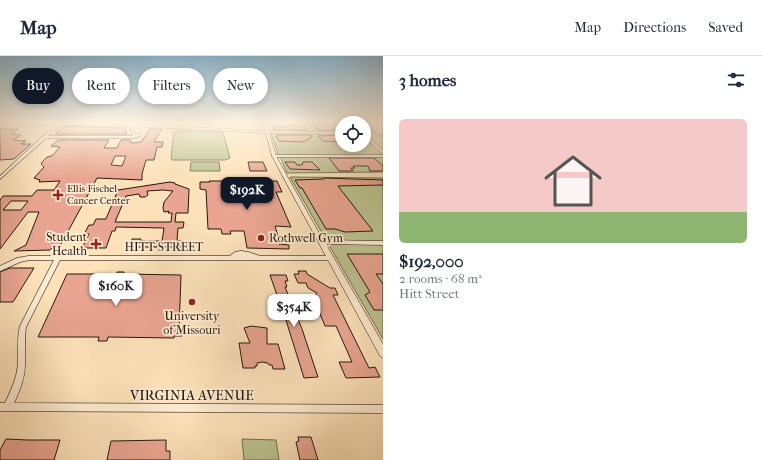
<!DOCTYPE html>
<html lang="en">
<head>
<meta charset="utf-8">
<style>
  body { margin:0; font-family:"IM FELL French Canon",serif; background:#f6f6f7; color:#1f2937; height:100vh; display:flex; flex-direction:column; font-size:15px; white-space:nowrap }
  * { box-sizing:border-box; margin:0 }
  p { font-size:13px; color:#747a83 }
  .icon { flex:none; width:22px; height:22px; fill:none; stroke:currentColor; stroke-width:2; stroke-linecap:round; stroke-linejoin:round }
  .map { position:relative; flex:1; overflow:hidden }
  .panel { display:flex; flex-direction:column; background:#fff; width:380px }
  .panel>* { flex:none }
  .hud { position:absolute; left:12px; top:12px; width:311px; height:36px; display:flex; gap:8px }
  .fabs { position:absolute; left:335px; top:60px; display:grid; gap:8px }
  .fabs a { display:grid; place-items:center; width:36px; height:36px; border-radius:50%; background:#fff; box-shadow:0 2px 6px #0003; font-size:20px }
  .price { position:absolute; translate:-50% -34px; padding:0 9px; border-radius:8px; background:#fff; color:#222; font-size:13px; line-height:26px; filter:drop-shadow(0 1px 2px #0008) }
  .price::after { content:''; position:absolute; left:50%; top:24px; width:12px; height:9px; margin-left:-6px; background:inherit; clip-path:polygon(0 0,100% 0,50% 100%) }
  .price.on { background:#111827; color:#fff }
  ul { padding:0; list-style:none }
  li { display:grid; align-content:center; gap:8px; height:212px; padding:0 16px }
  li span { display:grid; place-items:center; height:124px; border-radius:6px; color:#555 }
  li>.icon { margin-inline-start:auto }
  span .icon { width:72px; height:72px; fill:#fffc; stroke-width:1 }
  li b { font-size:17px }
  h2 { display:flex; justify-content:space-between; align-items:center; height:48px; padding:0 16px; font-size:17px }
  .pill { padding:0 14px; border-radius:18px; background:#fff; box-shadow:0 2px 6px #0003; font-size:14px; line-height:36px }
  .pill.on { background:#111827; color:#fff }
  header { display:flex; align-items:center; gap:24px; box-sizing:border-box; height:56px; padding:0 20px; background:#fff; border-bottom:1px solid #e0e1e3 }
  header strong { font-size:19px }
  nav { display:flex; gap:22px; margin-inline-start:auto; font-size:14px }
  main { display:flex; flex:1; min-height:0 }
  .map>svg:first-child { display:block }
  .green { fill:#bdc492; stroke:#706e50; fill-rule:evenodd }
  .building { fill:#e9a591; stroke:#23190f; fill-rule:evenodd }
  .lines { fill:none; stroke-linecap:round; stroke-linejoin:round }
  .street-casing { stroke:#5a4b3a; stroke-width:1.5 }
  .secondary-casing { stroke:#23190f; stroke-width:1 }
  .street { fill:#feecd2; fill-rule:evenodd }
  .secondary { fill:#feecd2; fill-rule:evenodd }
  .poi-dot { fill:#8f2418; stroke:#feecd2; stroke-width:1.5 }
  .labels { text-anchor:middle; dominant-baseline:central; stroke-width:3.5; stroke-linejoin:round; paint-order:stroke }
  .far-poi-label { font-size:10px; fill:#23190f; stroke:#feecd2; text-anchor:start }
  .poi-label { font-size:12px; fill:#23190f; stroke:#feecd2; text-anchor:end }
  .street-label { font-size:12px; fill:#23190f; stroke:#feecd2 }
  .near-street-label { font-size:14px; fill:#23190f; stroke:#feecd2 }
</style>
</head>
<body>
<header>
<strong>Map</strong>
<nav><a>Map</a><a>Directions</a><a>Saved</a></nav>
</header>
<main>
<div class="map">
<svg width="383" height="404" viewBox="0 0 383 404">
  <rect width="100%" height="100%" fill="#fde2ba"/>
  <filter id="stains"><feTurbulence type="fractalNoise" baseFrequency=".005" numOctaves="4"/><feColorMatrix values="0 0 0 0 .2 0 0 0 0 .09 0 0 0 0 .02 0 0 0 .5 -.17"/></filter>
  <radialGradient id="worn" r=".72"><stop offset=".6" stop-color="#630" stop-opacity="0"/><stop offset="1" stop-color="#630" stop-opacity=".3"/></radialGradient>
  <!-- green -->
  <path class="green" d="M312,67H383V116L287,117L280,100L278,98L271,77H318ZM342,67H364V89H342Z
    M179,75L223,76L230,102L225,104H172L171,102L174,76Z
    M191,106H219L220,115H190Z
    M290,121L383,122V283Z
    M242,383L276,384L279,404H244Z"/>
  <!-- building -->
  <path class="building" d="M296,67H303L309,74H274L273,70L288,71L287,69H297Z
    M313,67H334L342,74H318Z
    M364,68H375L383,72V80H379Z
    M65,70L125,72L127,78H55Z
    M2,73H18L11,78L21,79L13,84L26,85L21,88H31L14,103L0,104V74Z
    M150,73H162L154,86H163L162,91H157L154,104H146L142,118V124L97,122L59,192H52L50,194L14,195L26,189L39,156H28L0,193V144L3,140H32L37,134H54L60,125L39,126L40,124L34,122L44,111L41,108L43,105L47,101L52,100L60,91L51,90L58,84H109L104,92H117L121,84H130L131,87L141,86ZM115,100H126L122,110L111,109ZM11,145H28L21,154H3Z
    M277,79H311L312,81L303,86L279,85L276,80H278Z
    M342,79V86L323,85L318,80Z
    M329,102H374L383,110V115H370L368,110H353L355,112H351L353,115H339Z
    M248,106H263L267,115H250Z
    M285,106H295L297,109H302L303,106H312L320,114L290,113Z
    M324,122L383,124V129L338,130L373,175L345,176L335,173H326L302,132H300L295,124L324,123Z
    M209,125H277L282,136H276L291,171L275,170L278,180H276L279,188L289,189V193L247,192L244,175H230L231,178H222L221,173H208L206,134L200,133V126H210Z
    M170,126L175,127V128L189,133L188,157H176L175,166H184L183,172H178L177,185H183L182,191H130L132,183H141V185H162L164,172L116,171L115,175H112L106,192H82L89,178H84L89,169H93L96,163H106L118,134ZM163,134L173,135L164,146L163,152L164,156L169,155L168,157H172L171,166H115L126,140L139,138L140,141H145L148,139L147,135Z
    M347,198H383V218H376L383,228V254H374L365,239L370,236Z
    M10,212H34L13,246H0V216Z
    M298,215H306L307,218L330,232H335L338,239H333L369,312L375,311L380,321L346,322L339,306H352L336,270H325L318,253H315L311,245L317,237L308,232L306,227H298L294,218H299Z
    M117,216H124V218L181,219L179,275H182V280H174V282L108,281L107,285H98L99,281H38L67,218H117Z
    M270,219H286L288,225H285L287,231H285L302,273L318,321L304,322L280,245H279Z
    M251,270L267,272V288H278L285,313H273L272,309H269L268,307L262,306L257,307V310H255V312H243L239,287H250L244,272Z
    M298,381H311L318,404H300L296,386L299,385Z
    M6,383L28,384H60L54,404H0V394Z
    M166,384V395H170V404H107L111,385Z"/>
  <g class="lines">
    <!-- street casing -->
    <g class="street-casing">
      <path id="street" d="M61,67L63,68L57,72L48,80H132L133,79L131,75L130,69L132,67H134L132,69L135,78H139L140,80L133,82H46L0,123V120L43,80L55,70Z
        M309,67H311L317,76H342V78L267,77L266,76L267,75L314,76Z
        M364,76L383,95V98L364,79Z
        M273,99H383V101H274L272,100Z
        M241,195L248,196L260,200H330L332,201L333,202L332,203L330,204H60L26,271C24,283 26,295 25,308C25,322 20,334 14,347L383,349V357L0,355V347H5C11,334 17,322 18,308C18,295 17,283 20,270L54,204H29L20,206L0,215V210L17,202L29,200H230L235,196Z"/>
    </g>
    <!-- secondary casing -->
    <g class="secondary-casing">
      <path id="secondary" d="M12,67L60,68L65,67H108L265,75L263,67H266L276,100L323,184L383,185V189L326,188L383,288V302L380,300L283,121L272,100L266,77L108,69H65L60,70L13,68Z"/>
    </g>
    <!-- street -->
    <use href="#street" class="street"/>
    <!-- secondary -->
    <use href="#secondary" class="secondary"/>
  </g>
  <!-- sky -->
  <linearGradient id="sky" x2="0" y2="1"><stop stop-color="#8bb8d3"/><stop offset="0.54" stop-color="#fef2e0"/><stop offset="1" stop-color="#fef2e0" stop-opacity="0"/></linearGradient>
  <rect width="383" height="123" fill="url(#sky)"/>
  <!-- markers -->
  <g class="poi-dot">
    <path d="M56 133h4v4h4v4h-4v4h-4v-4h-4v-4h4z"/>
    <circle cx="261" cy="182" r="4"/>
    <path d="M94 182h4v4h4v4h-4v4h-4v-4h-4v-4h4z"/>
    <circle cx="192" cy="246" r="4"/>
  </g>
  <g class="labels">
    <!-- far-poi labels -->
    <g class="far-poi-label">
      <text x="67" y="133">Ellis Fischel<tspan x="67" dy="12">Cancer Center</tspan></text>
    </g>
    <!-- poi labels -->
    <g class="poi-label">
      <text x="87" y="181">Student<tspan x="87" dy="14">Health</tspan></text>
      <text x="269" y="182" text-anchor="start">Rothwell Gym</text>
      <text x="192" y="260" text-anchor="middle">University<tspan x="192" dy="14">of Missouri</tspan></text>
    </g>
    <!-- street labels -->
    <g class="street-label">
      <text x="164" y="191">HITT STREET</text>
    </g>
    <!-- near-street labels -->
    <g class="near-street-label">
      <text x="192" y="339">VIRGINIA AVENUE</text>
    </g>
  </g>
  <rect width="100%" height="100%" filter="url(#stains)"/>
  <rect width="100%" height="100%" fill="url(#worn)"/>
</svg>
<div class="fabs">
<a><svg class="icon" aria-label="locate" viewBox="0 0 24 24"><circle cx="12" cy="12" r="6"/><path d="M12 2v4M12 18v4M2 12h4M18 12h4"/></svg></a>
</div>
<b class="price on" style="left:247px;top:155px">$192K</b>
<b class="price" style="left:116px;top:251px">$160K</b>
<b class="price" style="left:294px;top:272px">$354K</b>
<div class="hud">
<a class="pill on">Buy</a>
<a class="pill">Rent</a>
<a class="pill">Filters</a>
<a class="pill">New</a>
</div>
</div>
<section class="panel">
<h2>3 homes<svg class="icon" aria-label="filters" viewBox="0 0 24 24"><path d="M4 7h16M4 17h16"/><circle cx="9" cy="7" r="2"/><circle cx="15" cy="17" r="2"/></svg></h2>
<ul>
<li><span style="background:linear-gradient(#f6c9c9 75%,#8fb573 0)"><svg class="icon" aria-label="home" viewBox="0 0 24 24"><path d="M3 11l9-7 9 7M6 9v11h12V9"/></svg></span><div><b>$192,000</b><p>2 rooms · 68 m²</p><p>Hitt Street</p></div></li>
</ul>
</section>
</main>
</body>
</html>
